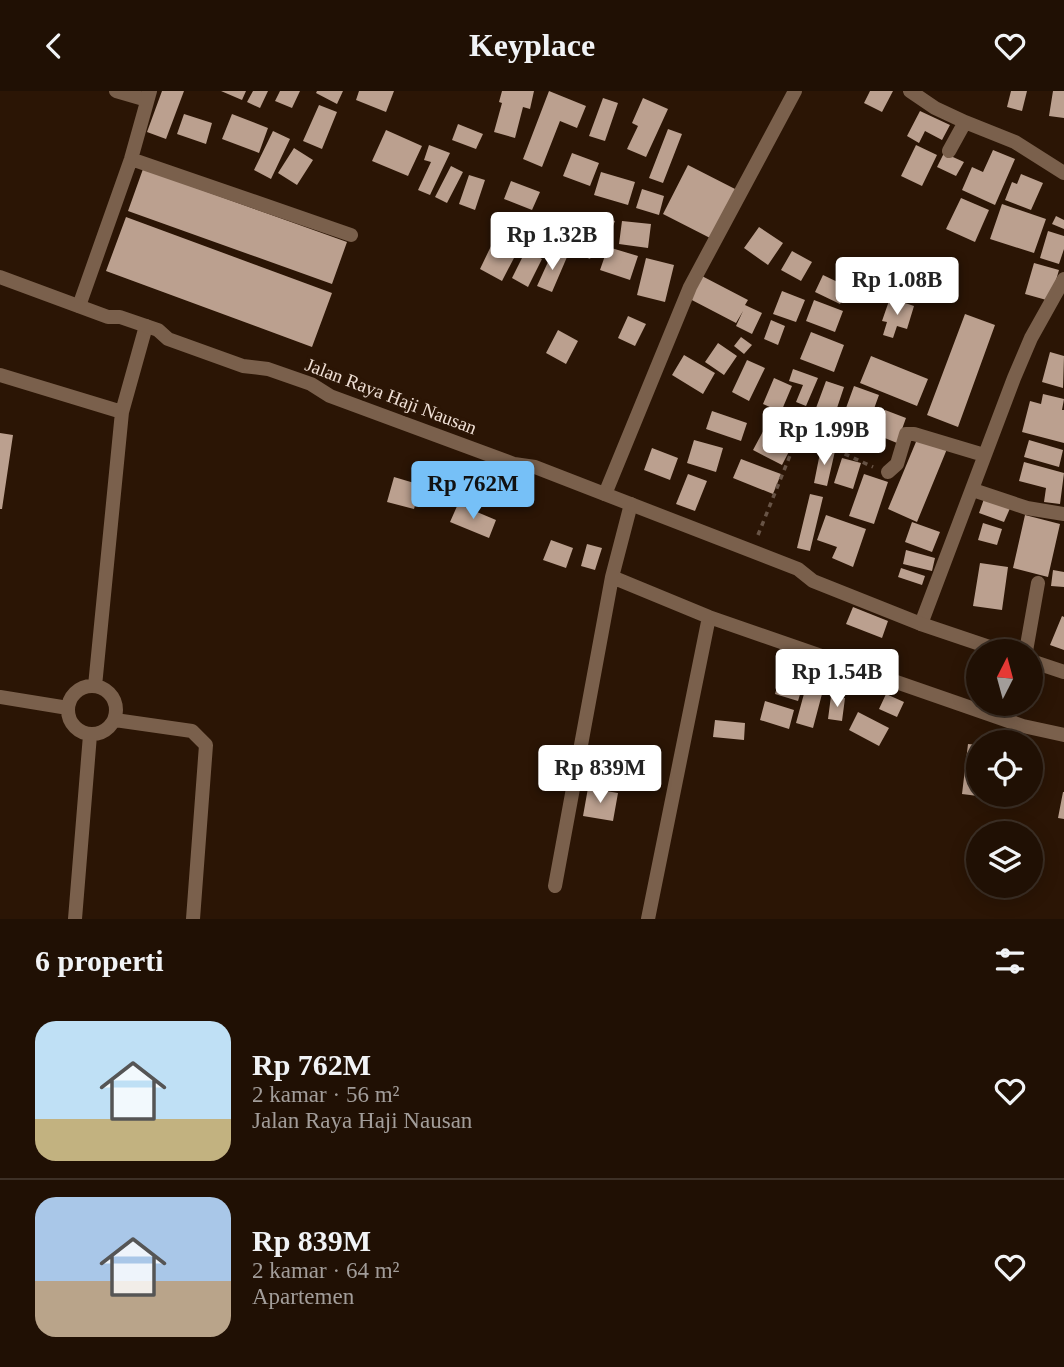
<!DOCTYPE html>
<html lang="id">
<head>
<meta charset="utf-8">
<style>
  body { margin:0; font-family:"Times New Roman",serif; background:#2d1e13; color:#f1f3f6; height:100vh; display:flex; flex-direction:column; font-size:26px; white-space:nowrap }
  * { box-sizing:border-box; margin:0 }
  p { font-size:23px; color:#a29d9a }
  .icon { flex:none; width:38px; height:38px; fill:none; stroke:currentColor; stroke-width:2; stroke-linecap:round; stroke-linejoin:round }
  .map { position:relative; height:828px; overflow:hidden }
  .drawer { display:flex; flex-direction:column; background:#201004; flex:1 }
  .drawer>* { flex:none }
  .needle { width:46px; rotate:6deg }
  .controls { position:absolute; left:966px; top:548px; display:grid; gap:14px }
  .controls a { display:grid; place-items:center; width:77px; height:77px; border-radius:50%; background:#201004; box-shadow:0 4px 18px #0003,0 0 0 2px #3d3026; font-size:35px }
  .price { position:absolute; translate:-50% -60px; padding:0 16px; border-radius:7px; background:#fff; color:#222; font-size:23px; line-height:46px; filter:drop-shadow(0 2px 4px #0008) }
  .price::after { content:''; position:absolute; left:50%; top:42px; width:21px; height:16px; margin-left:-10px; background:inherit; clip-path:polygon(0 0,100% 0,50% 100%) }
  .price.selected { background:#76c0f7; color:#111 }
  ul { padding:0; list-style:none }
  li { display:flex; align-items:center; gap:21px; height:175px; padding:0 35px }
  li+li { border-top:2px solid #3d3026 }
  li span { display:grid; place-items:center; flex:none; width:196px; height:140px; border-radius:21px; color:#555 }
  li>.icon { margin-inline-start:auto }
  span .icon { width:84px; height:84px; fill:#fffc; stroke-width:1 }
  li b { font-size:30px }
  h2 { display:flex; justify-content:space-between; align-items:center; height:84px; padding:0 35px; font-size:30px }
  header { display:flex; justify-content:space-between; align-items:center; height:91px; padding:0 35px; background:#201004; font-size:32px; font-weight:800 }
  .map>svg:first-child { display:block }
  .building { fill:#bba08f }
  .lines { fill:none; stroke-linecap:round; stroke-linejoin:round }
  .path { stroke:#685446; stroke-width:3.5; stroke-dasharray:5 5; stroke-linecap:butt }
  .minor { stroke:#7a604c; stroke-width:14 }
  .tertiary { stroke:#7a604c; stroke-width:14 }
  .labels { text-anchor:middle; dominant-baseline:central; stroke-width:7; stroke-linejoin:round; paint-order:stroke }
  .street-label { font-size:19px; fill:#efdfd5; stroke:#2b1505 }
</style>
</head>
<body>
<header><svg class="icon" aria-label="back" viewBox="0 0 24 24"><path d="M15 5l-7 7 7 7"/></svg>Keyplace<svg class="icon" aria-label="heart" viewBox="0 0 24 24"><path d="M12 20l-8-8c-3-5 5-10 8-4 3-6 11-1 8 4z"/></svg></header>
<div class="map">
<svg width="1064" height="828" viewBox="0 0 1064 828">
  <rect width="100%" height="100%" fill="#2b1505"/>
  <!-- building -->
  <path class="building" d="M162,0H184L166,48L147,41Z
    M221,0H246L242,9Z
    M253,0H268L260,17L247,11Z
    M280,0H300L292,17L275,10Z
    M317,0H343L337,13L316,2Z
    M359,0H394L386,21L356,9Z
    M502,0H534L530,18L523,16L515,47L494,41L502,12L499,11Z
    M549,0L586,15L577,37L560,30L542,76L523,68Z
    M870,0H893L882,21L864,12Z
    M1011,0H1027L1022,20L1007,16Z
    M1053,0H1064V27L1049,25Z
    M603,7L618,12L605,50L589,45Z
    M643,7L668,18L646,66L627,58L638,35L632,32Z
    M319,14L337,21L322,58L303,50Z
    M920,20L950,34L942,49L925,40L919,52L907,45Z
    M184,23L212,32L206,53L177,43Z
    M232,23L268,37L259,62L222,48Z
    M458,33L483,43L476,58L452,49Z
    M668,38L682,43L663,92L649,87Z
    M386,39L422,55L408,85L372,70Z
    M273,40L290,48L271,88L254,79Z
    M429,54L450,62L430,104L418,99L431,71L424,69Z
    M916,54L937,64L922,95L901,85Z
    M294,57L313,69L297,94L278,82Z
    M993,59L1015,68L995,114L962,99L972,76L983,81Z
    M572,62L599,72L590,95L563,85Z
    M944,62L964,71L956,85L937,76Z
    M688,74L737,99L712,148L663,123Z
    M451,75L463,81L447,112L435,106Z
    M143,78L347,151L332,193L128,120Z
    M601,81L635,91L628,114L594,104Z
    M1021,83L1043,92L1031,119L1005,109L1012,91L1017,93Z
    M469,84L485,89L475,119L459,113Z
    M511,90L540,101L532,119L504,108Z
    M642,98L664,105L659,124L636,117Z
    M961,107L989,119L975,151L946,138Z
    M1002,113L1046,128L1034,162L990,148Z
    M595,123L615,130L607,150L588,143Z
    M1056,125L1064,129V138L1052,133Z
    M126,126L332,202L312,256L106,180Z
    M514,128L527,133L515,159L503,154Z
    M622,130L651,133L648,157L619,153Z
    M534,134L553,142L546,160L527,153Z
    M759,136L783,152L768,174L744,157Z
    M560,138L573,144L565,161L552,155Z
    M1048,140L1064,145V158L1059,173L1040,167Z
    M579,144L597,152L590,168L572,161Z
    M492,153L515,165L502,190L480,178Z
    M608,156L638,165L630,189L600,179Z
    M526,159L542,168L528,196L512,187Z
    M553,160L567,166L552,201L537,195Z
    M792,160L812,171L801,190L781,179Z
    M646,167L674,174L665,211L637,204Z
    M1034,172L1059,179L1050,210L1025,203Z
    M700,184L748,209L745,214L762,222L752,243L736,235L743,220L736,232L688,207Z
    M823,184L848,196L840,213L815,201Z
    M782,200L805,209L796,231L773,223Z
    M890,207L914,215L907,238L897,235L893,247L883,244L887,231L882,230Z
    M814,209L843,220L835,241L806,230Z
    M965,223L995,234L958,336L927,324Z
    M628,225L646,233L635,255L618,247Z
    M771,229L785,235L778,254L764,248Z
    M558,239L578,250L566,273L546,262Z
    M811,241L844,254L834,281L800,268Z
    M741,246L752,254L744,263L734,255Z
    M718,252L737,265L724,284L705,271Z
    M1050,261L1064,265L1063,297L1042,291Z
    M684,264L715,282L703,303L672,284Z
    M871,265L928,288L917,315L860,292Z
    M747,269L765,277L749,310L732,301Z
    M793,278L818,287L806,315L796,311L803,294L789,290Z
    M774,287L792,295L781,321L763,313Z
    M826,290L844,296L835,323L816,317Z
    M854,295L879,304L867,337L842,328Z
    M1043,303L1064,308L1062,319H1064V352L1022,341L1030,310L1041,313Z
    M885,319L906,327L897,352L875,343Z
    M712,320L747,332L741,350L706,338Z
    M767,333L796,347L782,374L753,359Z
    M0,342L13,344L2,418H0Z
    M918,346L947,358L917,431L888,418Z
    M694,349L723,357L716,381L687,372Z
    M1029,349L1063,359L1059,376L1024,366Z
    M652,357L678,367L670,389L644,379Z
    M821,357L835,360L827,395L814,392Z
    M842,367L861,372L853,398L834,392Z
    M741,368L781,383L773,403L733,387Z
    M1024,371L1064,382L1060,413L1044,411L1046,397L1019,390Z
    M688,383L707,390L695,420L676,413Z
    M864,383L888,391L874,433L849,425Z
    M394,386L421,394L414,418L387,411Z
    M810,403L823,406L810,460L797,457Z
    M985,405L1011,415L1004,431L979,422Z
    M458,413L496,429L489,447L450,431Z
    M826,424L866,438L853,476L832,467L837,456L817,449Z
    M1025,424L1060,433L1048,486L1013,477Z
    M912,431L940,441L932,461L905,451Z
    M983,432L1002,438L997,454L978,449Z
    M551,449L573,457L566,477L543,469Z
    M587,453L602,457L595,479L581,475Z
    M906,459L935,467L932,480L903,473Z
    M980,472L1008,476L1002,519L973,515Z
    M901,477L925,485L922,494L898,486Z
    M1053,479L1064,481V496L1051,495Z
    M853,516L888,530L882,547L846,533Z
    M1062,525L1064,526V559L1050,554Z
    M783,574L807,581L798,610L775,603Z
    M805,599L822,603L813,637L796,632Z
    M886,603L904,611L897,626L879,618Z
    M831,605L845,607L842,630L828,628Z
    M765,610L794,619L789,638L760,629Z
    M858,621L889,637L879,655L849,639Z
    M715,629L745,632L744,649L713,646Z
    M968,653L978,654V705L962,703Z
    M588,697L618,702L613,730L583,725Z
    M1063,701H1064V728L1058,727Z"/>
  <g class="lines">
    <!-- path -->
    <path class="path" d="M758,444L791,362L805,349L817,350L873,376"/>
    <!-- minor -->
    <path class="minor" d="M116,0L147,9
      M910,0L935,17L965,31L949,60
      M965,31L1015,51L1064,82
      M131,68L351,144
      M79,215L131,68L150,0
      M0,284L122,321
      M888,381L897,373L906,343H914L984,364
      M973,399L1027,417L1064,423
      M605,403L690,196L795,0
      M631,413L612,486L709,526L1023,635L1064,644
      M921,533L1014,287L1031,247L1064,188
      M1026,560L1038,492
      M68 619a24 24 0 1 1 48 0a24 24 0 1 1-48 0Z
      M95,595L122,321L146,235
      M0,606L68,617
      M115,629L192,640L206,654L193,828
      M555,795L612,486
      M75,828L90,644
      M648,828L709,526"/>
    <!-- tertiary -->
    <path class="tertiary" d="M0,186L108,226H120L158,239L168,248L243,275L268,278L311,293L330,305L514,373L535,376L798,478L813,490L921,533L1001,560
      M1031,570L1064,581"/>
  </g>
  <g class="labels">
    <!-- street labels -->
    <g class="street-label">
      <text transform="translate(391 305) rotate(21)">Jalan Raya Haji Nausan</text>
    </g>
  </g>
</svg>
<div class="controls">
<a><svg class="needle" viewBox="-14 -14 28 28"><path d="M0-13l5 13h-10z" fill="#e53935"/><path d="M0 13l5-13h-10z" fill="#a29d9a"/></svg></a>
<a><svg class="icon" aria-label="locate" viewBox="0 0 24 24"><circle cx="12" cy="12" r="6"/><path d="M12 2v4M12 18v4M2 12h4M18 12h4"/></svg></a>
<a><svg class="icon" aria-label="layers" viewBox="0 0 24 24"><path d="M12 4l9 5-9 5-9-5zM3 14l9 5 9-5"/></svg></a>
</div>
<b class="price" style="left:552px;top:181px">Rp 1.32B</b>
<b class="price" style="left:897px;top:226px">Rp 1.08B</b>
<b class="price" style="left:824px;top:376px">Rp 1.99B</b>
<b class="price selected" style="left:473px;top:430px">Rp 762M</b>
<b class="price" style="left:837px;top:618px">Rp 1.54B</b>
<b class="price" style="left:600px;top:714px">Rp 839M</b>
</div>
<section class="drawer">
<h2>6 properti<svg class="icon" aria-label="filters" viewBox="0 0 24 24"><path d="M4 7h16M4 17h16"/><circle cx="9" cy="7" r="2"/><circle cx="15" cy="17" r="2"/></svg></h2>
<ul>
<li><span style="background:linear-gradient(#bfe0f5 70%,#c2b280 0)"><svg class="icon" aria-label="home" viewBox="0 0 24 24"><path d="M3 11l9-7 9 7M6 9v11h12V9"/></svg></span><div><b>Rp 762M</b><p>2 kamar · 56 m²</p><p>Jalan Raya Haji Nausan</p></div><svg class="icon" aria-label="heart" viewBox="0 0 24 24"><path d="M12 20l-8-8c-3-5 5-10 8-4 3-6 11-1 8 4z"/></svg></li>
<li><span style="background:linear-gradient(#a9c7e8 60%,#b9a48a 0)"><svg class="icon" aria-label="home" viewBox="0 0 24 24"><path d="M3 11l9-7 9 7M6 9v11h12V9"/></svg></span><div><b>Rp 839M</b><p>2 kamar · 64 m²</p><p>Apartemen</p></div><svg class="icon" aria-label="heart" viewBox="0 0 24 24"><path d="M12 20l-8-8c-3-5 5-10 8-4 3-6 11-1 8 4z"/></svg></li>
</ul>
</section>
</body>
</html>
